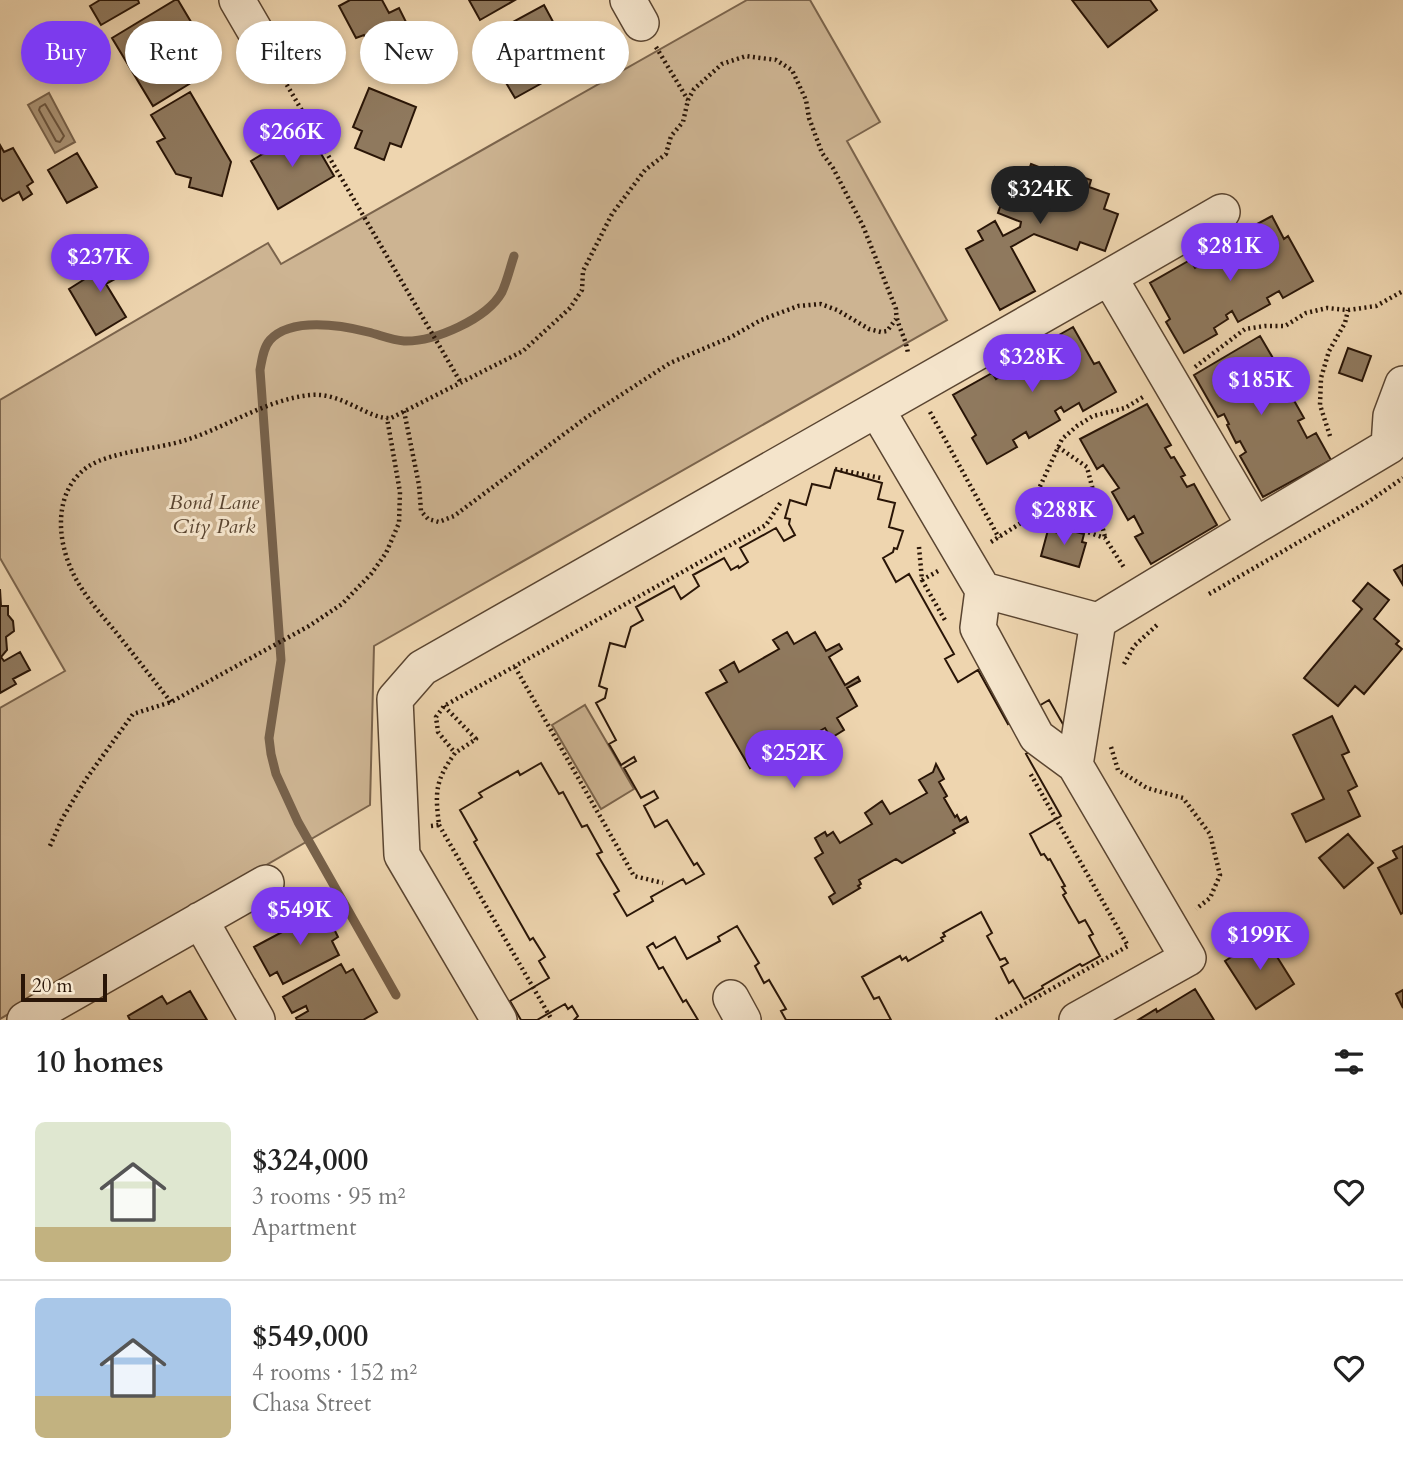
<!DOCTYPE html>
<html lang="en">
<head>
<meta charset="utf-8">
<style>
  body { margin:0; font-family:Cardo,serif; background:#f2f2f2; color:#222; height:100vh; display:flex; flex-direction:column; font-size:26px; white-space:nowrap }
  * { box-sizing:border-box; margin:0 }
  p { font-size:23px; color:#767676 }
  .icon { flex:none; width:38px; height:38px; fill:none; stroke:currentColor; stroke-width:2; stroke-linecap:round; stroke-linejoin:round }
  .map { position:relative; height:1020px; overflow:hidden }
  .panel { display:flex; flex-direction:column; background:#fff; flex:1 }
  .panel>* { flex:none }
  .guide { position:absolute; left:21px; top:21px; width:700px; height:63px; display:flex; gap:14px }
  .scale { position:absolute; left:21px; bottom:18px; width:86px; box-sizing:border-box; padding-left:7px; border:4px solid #291507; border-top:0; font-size:19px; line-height:24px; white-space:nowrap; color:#291507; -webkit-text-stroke:5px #f4e4cb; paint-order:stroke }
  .price { position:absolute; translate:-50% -60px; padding:0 16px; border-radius:24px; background:#7c3aed; color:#fff; font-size:23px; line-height:46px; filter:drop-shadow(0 2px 4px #0008) }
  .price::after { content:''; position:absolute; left:50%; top:42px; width:21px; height:16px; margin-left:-10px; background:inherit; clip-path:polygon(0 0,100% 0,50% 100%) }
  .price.selected { background:#222; color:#fff }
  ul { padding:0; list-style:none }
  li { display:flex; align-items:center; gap:21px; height:175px; padding:0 35px }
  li+li { border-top:2px solid #e0e0e0 }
  li span { display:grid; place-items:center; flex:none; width:196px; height:140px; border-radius:10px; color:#555 }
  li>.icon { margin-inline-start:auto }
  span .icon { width:84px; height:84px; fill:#fffc; stroke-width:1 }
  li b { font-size:30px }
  h2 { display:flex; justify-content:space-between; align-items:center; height:84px; padding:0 35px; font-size:30px }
  .tag { padding:0 24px; border-radius:32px; background:#fff; box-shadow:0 4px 10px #0003; font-size:24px; line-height:63px }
  .tag.selected { background:#7c3aed; color:#fff }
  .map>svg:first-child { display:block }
  .green { fill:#cdb492; stroke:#7b644c; stroke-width:2 }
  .water { fill:#ab9476; stroke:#77614a; stroke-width:2 }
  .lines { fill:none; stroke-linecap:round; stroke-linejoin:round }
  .shore { stroke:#6a543e; stroke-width:2 }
  .stream { stroke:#77614a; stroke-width:9 }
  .building { fill:#8f795e; stroke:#291507; stroke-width:2; fill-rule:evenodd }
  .street-casing { stroke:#5a4531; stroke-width:38 }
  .path { stroke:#291507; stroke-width:4.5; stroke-dasharray:2 3.5; stroke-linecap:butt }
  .street { stroke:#f4e4cb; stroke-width:35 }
  .labels { text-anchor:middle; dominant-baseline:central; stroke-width:6; stroke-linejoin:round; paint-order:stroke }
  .park-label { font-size:21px; font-style:italic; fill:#5a4531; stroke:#f4e4cb }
</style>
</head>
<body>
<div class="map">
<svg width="1403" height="1020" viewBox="0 0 1403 1020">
  <rect width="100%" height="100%" fill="#eed5af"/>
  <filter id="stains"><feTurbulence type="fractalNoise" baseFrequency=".00286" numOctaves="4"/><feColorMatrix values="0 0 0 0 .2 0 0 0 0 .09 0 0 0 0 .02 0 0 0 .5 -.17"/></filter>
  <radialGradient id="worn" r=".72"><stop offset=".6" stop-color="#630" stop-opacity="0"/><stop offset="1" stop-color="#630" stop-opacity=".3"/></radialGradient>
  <!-- green -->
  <path class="green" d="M747,0H810L880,122L847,141L947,320L374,646L370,805L0,1019V708L65,671L0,558V400L268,243L281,264Z
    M585,705L634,789L601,809L552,725Z"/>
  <!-- water -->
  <path class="water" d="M49,93L75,142L55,153L28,105Z"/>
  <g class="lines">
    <!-- shore -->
    <path class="shore" d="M45,104L64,136L60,142L56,141L39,110L40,107Z"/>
    <!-- stream -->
    <path class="stream" d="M396,995L298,822L276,774L271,754L269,738L281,660L260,370C262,360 263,348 270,340C291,317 341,325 368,332C380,335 392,340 404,341C434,342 487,319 502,292C507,281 510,268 514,256"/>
  </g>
  <!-- building -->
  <path class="building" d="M100,0H138L139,3L101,25L90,6Z
    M175,0H178L194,27L170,41L180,56L184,53L199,78L153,106L112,38Z
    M350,0H382L389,13L399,8L414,38L404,43L413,61L380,78L363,46L368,43L364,35L356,38L339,6Z
    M469,0H515L480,20Z
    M1072,0H1150L1157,10L1108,47Z
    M544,5L559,33L568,28L585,59L515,98L499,71L527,56L509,24Z
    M369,88L416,107L401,147L390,143L384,160L355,148L362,131L353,127Z
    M190,92L231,162L222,196L189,187L191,178L176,174L157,142L165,138L151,115Z
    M306,128L334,176L278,209L251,161Z
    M0,145L4,152L13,148L33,182L27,186L32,194L23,200L19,192L3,201L0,197Z
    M77,153L97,187L67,203L48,170Z
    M1031,164L1054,173L1055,167L1091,180L1089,187L1109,194L1104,209L1118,214L1105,251L1080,242L1077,250L1034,234L1011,247L1035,291L1000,310L966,249L983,240L978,231L995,221L1003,236L1020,227L1021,222L998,213L1013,170L1027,175Z
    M1272,216L1284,239L1288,236L1313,281L1283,298L1279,291L1267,298L1270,304L1238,322L1232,311L1226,315L1228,319L1214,328L1217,334L1184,353L1166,322L1170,319L1150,283L1190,260L1195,268L1205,262L1203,257L1221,247L1223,252L1236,245L1233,237Z
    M110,250L124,274L106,284L126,317L96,335L69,289L96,272L91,262Z
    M1073,327L1094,364L1099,362L1116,392L1083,411L1079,403L1064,412L1061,407L1055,411L1060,420L1029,438L1026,432L1013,440L1017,447L987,464L972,438L976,435L953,395L992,373L996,379L1005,373L1003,370L1023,358L1026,362L1035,357L1031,351Z
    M1260,336L1277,365L1270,369L1279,384L1277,385L1282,394L1288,390L1304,418L1298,421L1307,438L1316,433L1331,460L1263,497L1240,456L1246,452L1240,441L1236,443L1227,425L1229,424L1224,414L1218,417L1194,375Z
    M1348,348L1371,356L1362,381L1339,373Z
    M1147,404L1171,445L1165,448L1171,458L1174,457L1185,475L1181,477L1187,487L1194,484L1217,525L1151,564L1135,537L1143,533L1134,516L1128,520L1112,492L1119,488L1103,465L1097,469L1080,439Z
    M835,470L882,483L878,499L895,503L889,527L903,531L897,549L894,548L893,552L883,558L896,582L909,574L954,654L945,659L958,682L978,670L1008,724L1049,700L1067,731L1026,754L1061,816L1030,834L1041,855L1044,854L1048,860L1050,859L1065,886L1062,887L1066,893L1063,895L1079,923L1085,920L1093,934L1089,936L1100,956L1082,966L1080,964L1042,986L1043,988L1024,999L1013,980L1009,983L1001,967L1008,963L1005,958L1000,960L987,936L992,933L981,912L943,933L945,936L941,938L943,941L908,961L906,957L902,960L900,956L862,977L874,999L879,997L891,1020H786L781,1011L786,1009L769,980L764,983L755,966L759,963L737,926L718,937L720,941L687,959L675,937L656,948L653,943L647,947L659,969L663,967L683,1002L686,1000L698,1020H574L578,1016L572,1006L568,1009L565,1004L537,1020H521L510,1001L549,978L539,961L545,957L533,938L530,940L474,842L477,840L460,810L482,797L479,793L518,771L520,775L541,763L559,794L563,792L582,827L587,825L602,852L597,854L619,891L614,894L627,916L653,901L651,897L683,879L686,884L704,874L697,863L694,865L667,820L655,827L644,806L658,798L654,791L641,798L624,768L636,761L634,757L621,765L609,744L616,740L596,703L605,698L607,689L599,686L610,643L625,647L631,627L643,620L636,607L674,586L681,599L699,586L693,575L724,558L731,570L738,566L739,568L748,562L740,548L776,528L784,541L795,535L789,524L790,519L785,518L790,500L806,505L812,484L830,488ZM787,632L794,644L815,632L826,651L839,644L842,649L829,657L845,685L858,677L860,681L847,688L857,706L837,718L844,730L831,738L825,728L784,751L789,760L776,767L770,756L750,768L706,693L727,682L720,670L734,662L739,672L779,649L773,640ZM936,764L944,779L939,782L947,796L944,798L955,817L957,815L960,821L966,817L968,822L953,830L955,833L902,863L896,859L859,880L861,884L858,886L860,888L833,904L829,897L835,893L815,858L823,853L815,838L825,832L827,836L833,832L840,843L872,824L865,813L882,801L890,814L927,793L919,780L933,772Z
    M835,470L882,483L878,499L895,503L889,527L903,531L897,549L894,548L893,552L883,558L896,582L909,574L954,654L945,659L958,682L978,670L1008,724L1049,700L1067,731L1026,754L1061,816L1030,834L1041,855L1044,854L1048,860L1050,859L1065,886L1062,887L1066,893L1063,895L1079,923L1085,920L1093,934L1089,936L1100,956L1082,966L1080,964L1042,986L1043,988L1024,999L1013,980L1009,983L1001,967L1008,963L1005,958L1000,960L987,936L992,933L981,912L943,933L945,936L941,938L943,941L908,961L906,957L902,960L900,956L862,977L874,999L879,997L891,1020H786L781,1011L786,1009L769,980L764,983L755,966L759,963L737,926L718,937L720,941L687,959L675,937L656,948L653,943L647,947L659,969L663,967L683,1002L686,1000L698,1020H574L578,1016L572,1006L568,1009L565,1004L537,1020H521L510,1001L549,978L539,961L545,957L533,938L530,940L474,842L477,840L460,810L482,797L479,793L518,771L520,775L541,763L559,794L563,792L582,827L587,825L602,852L597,854L619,891L614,894L627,916L653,901L651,897L683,879L686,884L704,874L697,863L694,865L667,820L655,827L644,806L658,798L654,791L641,798L624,768L636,761L634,757L621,765L609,744L616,740L596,703L605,698L607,689L599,686L610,643L625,647L631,627L643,620L636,607L674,586L681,599L699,586L693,575L724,558L731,570L738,566L739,568L748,562L740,548L776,528L784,541L795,535L789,524L790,519L785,518L790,500L806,505L812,484L830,488Z
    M1064,529L1084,534L1082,542L1086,543L1079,567L1041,556L1048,530L1062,534Z
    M1403,565V585L1394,570Z
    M1368,583L1389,600L1374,619L1399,641L1396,644L1402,649L1364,694L1355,686L1338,706L1304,678L1362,609L1353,601Z
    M0,589L1,606H8V615L13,621L14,631L6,637L7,650L1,657L4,661L20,652L30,670L13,679L16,684L0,693Z
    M1332,716L1349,752L1342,755L1357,786L1348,791L1360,816L1306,842L1292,814L1324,799L1293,735Z
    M1348,834L1373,863L1344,888L1319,858Z
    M1403,846V913L1401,914L1378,868L1397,858L1393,851Z
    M322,905L338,937L332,941L339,955L283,984L277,972L270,976L254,947L303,921L300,917Z
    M1264,936L1294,984L1256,1009L1225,961Z
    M341,964L346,973L353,969L377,1012L363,1020H297L296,1018L308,1011L306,1006L292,1013L283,997Z
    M1195,989L1214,1020H1138L1156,1009L1157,1012Z
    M1403,990V1008L1396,994Z
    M190,991L207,1020H130L128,1016L162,996L167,1004Z"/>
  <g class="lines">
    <!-- street casing -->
    <g class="street-casing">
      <path id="street" d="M237,0L269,55
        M628,0L641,23
        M1109,277L1222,212
        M877,410L983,590L1098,621L1255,526
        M1389,446L1391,416L1403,384
        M983,590L978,628L1037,737L1075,765L1098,621
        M1075,765L1188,958L1077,1020
        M200,920L257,1020
        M731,998L743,1020
        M25,1020L266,883
        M499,1020L402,855L395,699L422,668L1109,277L1255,526L1389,446L1403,431"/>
    </g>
    <!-- path -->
    <path class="path" d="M656,47L688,100
      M284,80L461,383
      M1195,367L1245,329L1265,326H1285L1306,313L1327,308L1348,310L1376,306L1403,291
      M404,411L419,485L421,511L428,519L439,522L454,516L587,417L670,363L731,337L761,320L798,306L821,304L837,310L869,329L881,332L887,331L896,319
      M930,412L999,538
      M1330,436L1320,405L1321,378L1329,351L1345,323L1348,310
      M1058,447L1087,467L1105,537
      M835,469L881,478
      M1024,521L1061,523L1105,538L1125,569
      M991,542L1024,521L1062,439L1077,426L1093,416L1125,408L1143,397
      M919,547L922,580L938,571
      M922,580L946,622
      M1209,594L1368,502L1403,478
      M1124,664L1134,646L1157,625
      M515,667L634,876L663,883
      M171,702C152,678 134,655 115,631C99,612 82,593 72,571C56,537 54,489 89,466C113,451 159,449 186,440C227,427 267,399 311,395C342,392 369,420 391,418L523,351L570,308L582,290L583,271L612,214L645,170L666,154L671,136L683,122L688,100L694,89L722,64L746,56L776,60L792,70L806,100L809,118L822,153L833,168L863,226L896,309C896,326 907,338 908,355
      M444,706L476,739L455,753
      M1111,747L1118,770L1147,788L1183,798L1210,834L1220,875L1210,898L1196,909
      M439,825L552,1020
      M431,826L439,825C435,792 435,781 455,753L438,732L436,717L444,706L766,525L781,502
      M50,846L62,819L86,779L133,714L171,702L309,626L342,604L371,574L386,553L399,523L400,492L387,418
      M996,1020L1128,946L1030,773"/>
    <!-- street -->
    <use href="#street" class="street"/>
  </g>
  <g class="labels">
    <!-- park labels -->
    <g class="park-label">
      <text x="214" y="502">Bond Lane<tspan x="214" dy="24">City Park</tspan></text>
    </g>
  </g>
  <rect width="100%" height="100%" filter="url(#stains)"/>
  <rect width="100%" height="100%" fill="url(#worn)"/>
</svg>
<div class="scale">20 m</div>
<b class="price" style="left:292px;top:169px">$266K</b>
<b class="price selected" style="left:1040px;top:226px">$324K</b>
<b class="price" style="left:1230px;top:283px">$281K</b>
<b class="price" style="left:100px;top:294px">$237K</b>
<b class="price" style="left:1032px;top:394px">$328K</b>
<b class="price" style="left:1261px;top:417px">$185K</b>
<b class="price" style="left:1064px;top:547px">$288K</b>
<b class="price" style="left:794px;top:790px">$252K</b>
<b class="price" style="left:300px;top:947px">$549K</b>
<b class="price" style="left:1260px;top:972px">$199K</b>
<div class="guide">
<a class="tag selected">Buy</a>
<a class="tag">Rent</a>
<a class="tag">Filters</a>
<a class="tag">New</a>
<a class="tag">Apartment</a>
</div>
</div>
<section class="panel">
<h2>10 homes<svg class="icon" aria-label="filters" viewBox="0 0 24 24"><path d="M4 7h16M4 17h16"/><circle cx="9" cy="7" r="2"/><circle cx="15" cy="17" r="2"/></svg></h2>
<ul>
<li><span style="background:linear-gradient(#dfe7d0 75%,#c2b280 0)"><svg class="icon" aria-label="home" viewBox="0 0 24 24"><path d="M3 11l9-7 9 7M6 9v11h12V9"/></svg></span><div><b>$324,000</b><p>3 rooms · 95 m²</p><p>Apartment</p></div><svg class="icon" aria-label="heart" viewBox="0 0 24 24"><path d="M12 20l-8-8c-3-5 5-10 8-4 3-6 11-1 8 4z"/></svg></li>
<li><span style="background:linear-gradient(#a9c7e8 70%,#c2b280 0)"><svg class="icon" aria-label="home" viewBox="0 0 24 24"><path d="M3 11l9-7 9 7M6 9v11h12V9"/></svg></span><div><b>$549,000</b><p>4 rooms · 152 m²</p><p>Chasa Street</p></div><svg class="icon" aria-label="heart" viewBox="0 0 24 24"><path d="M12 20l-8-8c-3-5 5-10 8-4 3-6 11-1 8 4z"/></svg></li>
</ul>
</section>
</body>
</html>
